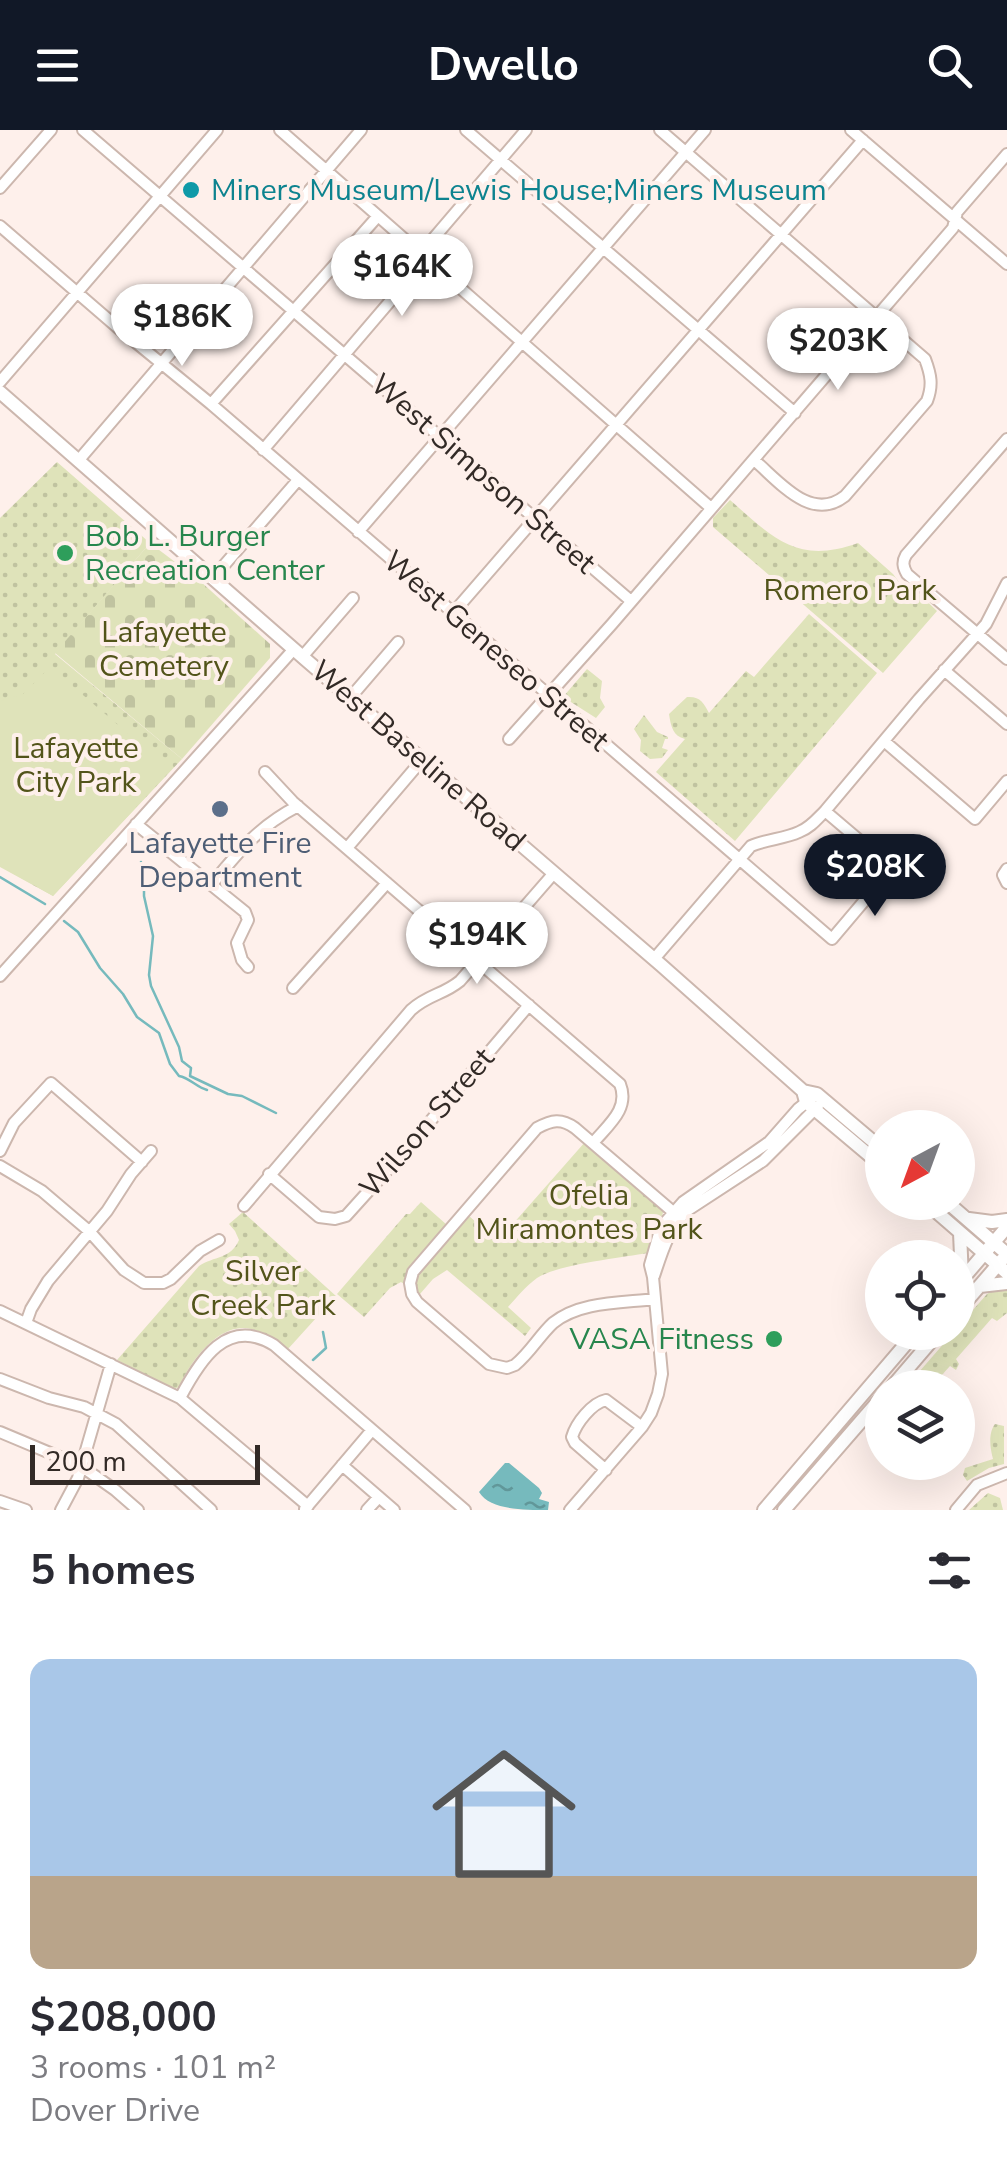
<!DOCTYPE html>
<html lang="en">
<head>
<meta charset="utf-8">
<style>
  body { margin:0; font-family:"Nunito Sans",sans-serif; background:#f2f2f3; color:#2b2b33; height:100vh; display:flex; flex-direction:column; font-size:38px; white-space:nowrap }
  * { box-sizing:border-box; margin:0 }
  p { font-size:32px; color:#7c7c81 }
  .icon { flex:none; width:55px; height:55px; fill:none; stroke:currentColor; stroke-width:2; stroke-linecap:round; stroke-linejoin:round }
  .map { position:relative; height:1380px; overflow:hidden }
  .details { display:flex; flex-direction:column; background:#fff; flex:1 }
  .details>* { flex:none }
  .needle { width:65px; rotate:221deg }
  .fabs { position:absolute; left:865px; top:980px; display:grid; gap:20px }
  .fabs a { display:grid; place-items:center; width:110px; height:110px; border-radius:50%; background:#fff; box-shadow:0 10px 40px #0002; font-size:50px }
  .scale { position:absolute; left:30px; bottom:25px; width:230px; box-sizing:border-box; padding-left:10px; border:5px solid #322a26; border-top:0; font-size:28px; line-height:35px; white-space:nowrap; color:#322a26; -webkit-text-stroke:8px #fef0eb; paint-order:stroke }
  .price { position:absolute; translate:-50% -85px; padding:0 22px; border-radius:35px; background:#fff; color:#222; font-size:32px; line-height:65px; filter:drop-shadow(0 2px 5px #0008) }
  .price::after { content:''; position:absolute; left:50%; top:60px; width:30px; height:22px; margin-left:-15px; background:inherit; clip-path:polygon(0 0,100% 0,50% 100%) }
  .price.selected { background:#111827; color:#fff }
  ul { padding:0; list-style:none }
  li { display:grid; align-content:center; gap:20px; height:530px; padding:0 30px }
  li span { display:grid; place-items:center; height:310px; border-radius:20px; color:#555 }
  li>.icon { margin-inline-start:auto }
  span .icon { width:180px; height:180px; fill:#fffc; stroke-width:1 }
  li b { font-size:42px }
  h2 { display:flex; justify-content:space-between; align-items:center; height:120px; padding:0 30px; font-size:42px }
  header { display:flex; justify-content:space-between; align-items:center; height:130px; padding:0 30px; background:#111827; color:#fff; font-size:45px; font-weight:700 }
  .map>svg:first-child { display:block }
  .green { fill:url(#green-dots) }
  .cemetery { fill:url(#cemetery-stones) }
  .pitch { fill:#dfe3ba }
  .water { fill:url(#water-ripples) }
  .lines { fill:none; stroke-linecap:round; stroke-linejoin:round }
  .stream { stroke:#76babd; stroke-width:2.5 }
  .minor-casing { stroke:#ccb7ae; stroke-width:14 }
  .major-casing { stroke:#ccb7ae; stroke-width:16 }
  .minor { stroke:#fff; stroke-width:10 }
  .major { stroke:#fff; stroke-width:12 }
  .culture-dot { fill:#0f9aa8; stroke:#fef0eb; stroke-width:4 }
  .leisure-dot { fill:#2e9e5b; stroke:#fef0eb; stroke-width:4 }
  .service-dot { fill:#5c6f8a; stroke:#fef0eb; stroke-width:4 }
  .labels { text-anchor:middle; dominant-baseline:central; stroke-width:8; stroke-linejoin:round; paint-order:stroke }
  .culture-label { font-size:30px; fill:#0d838f; stroke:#fef0eb; text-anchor:start }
  .street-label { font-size:30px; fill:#322a26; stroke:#fef0eb }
  .leisure-label { font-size:30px; fill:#27864d; stroke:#fef0eb; text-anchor:start }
  .park-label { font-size:30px; fill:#52541a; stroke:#fef0eb }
  .service-label { font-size:30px; fill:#4e5e75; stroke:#fef0eb }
</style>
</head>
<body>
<header><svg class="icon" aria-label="menu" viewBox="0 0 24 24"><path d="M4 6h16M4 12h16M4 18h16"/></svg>Dwello<svg class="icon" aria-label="search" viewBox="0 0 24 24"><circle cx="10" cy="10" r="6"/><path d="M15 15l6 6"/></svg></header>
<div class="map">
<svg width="1007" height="1380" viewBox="0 0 1007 1380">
  <defs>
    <pattern id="green-dots" width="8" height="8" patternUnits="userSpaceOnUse" patternTransform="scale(2.5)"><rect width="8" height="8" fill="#dfe3ba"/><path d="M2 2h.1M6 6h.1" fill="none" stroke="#c0c3a0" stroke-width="1.8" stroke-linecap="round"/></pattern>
    <pattern id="cemetery-stones" width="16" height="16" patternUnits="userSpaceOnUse" patternTransform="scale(2.5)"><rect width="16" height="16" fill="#dfe3ba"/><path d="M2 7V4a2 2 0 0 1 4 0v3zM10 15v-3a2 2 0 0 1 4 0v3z" fill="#c0c3a0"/></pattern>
    <pattern id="water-ripples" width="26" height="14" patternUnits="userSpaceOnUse" patternTransform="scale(2.5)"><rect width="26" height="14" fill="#76babd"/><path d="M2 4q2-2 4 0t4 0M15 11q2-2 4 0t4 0" fill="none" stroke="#619799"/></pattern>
  </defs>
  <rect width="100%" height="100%" fill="#fef0eb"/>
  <!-- green -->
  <path class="green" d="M57,332L150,413L55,524L182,629L53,766L0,737V388Z
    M730,370C773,408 797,435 858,413L893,444L902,456L914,459L937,481L883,543L713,397V388Z
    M809,484L877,543L735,711L656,642L685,609C673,606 671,597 669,584L687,567C700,566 704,573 709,583L746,541L754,547Z
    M587,539L602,551L600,568L605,577L596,588L563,567Z
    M644,585L657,602L668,607V609H665L662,618L668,620L662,628L650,629L640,621L641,610L634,599Z
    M585,1012L664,1080L648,1123C620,1128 559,1134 537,1148C526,1156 517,1167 508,1177L531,1198L525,1206L447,1140L433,1149L420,1164L401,1152L390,1158L364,1187L337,1164L406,1084H410L421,1072L455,1102L469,1086L498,1111Z
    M243,1082L336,1166L288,1219C274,1209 261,1199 244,1198C215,1197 189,1234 179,1257L174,1259L117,1230L199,1136C214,1126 231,1129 239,1110L235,1101L229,1094Z
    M998,1158L999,1161H1007V1183L997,1191L992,1188L956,1229L959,1234L956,1240L950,1236L931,1257L905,1258L953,1203L958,1202V1197L987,1164Z
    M995,1294L1004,1296V1334L989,1338L967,1351L963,1345L965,1338L993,1329C990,1318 988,1303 995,1294Z
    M988,1363L1000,1368L1003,1380H969Z"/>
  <!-- cemetery -->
  <path class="cemetery" d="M150,413L200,451L270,514V528L182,629L55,523Z"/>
  <!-- pitch -->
  <path class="pitch" d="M50,537L171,640L53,766L0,736V571L23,564Z"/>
  <!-- water -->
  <path class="water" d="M505,1333H509L539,1358L542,1363L539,1369L549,1372L548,1380C523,1380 490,1380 479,1362Z"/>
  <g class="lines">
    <!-- stream -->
    <path class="stream" d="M141,732L144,742V766L153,806L149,845L151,856L179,917L182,931L191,938L190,946L228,964L242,966L276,983
      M0,747L45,774
      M64,791L78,802L100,838L123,864L137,887L159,903L170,934L179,946C190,948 196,957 207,960
      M313,1230L326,1218L323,1202"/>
    <!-- minor casing -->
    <g class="minor-casing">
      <path id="minor" d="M83,0L631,471
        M280,0L711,378
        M466,0L795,283
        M660,0L925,229C931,245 933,255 927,271L845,366C811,393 779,351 754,330
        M851,0L1007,134
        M0,58L51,0
        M0,96L117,197L211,274L832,809L892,738L917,759
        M421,123L526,0
        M0,252L217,0
        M211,274L378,86
        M1007,309L906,425C902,432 903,437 907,444L1007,529
        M263,320L427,128
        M78,331L361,0
        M358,402L705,0
        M213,448L298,350
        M453,483L863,10
        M302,527L353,468
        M944,540L1007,594
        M350,568L398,512
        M509,609L612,494L953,98L957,82L1007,24
        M884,611L975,689L1007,651
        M265,642L293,672L620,954C630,979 608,995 593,1013
        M825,681L892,738
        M136,694L245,782L248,790L237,813L242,830L248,837
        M347,718L422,630
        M1007,739L1003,745L1007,753
        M212,754C239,721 259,696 298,676
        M654,829L751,716C767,709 784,709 799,702C810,698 817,689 825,681L919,569L986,494L1007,453
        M0,846L294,519
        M293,858L387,753
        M0,1021L14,993L51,953L142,1032
        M0,1036L42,1061L89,1101L124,1140L144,1153H163L171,1149L200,1121L219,1110
        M269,1044L319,1087L335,1089L346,1086L410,1015L529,875
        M244,1076L411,880C429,864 443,865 460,851L554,743
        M654,1146C662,1122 669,1097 688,1080L763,1031L818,976
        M655,1169C622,1173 580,1171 553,1193C539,1206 530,1223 515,1235L507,1238L489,1234L417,1172L412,1164L410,1153L413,1142L537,998C552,990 561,988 575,998L679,1087
        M0,1181L180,1268L308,1376
        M26,1193L31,1179L48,1151L107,1081L131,1044L151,1021
        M0,1249L49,1268L84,1277L116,1294L211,1380
        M180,1268C200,1230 227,1186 274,1215L465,1380
        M0,1302L81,1336L115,1360L138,1380
        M342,1335L394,1380
        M606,1340L575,1313L572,1307C576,1293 592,1273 606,1270L642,1297
        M0,1371L26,1380
        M305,1379L372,1300
        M61,1380L78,1348L111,1234
        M367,1380L379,1367
        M570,1380L642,1297L651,1283L658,1264L662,1244L653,1147L650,1135L661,1097L683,1072L769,1012L798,979L812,968
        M956,1380L977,1355L1007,1343"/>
    </g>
    <!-- major casing -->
    <g class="major-casing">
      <path id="major" d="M0,262L305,529L661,835L803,961L806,972L882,1036
        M803,961L817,964L882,1019
        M925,1072L1007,1143
        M947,1072L1007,1124
        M969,1089L992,1092L1007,1090
        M960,1103L962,1148
        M958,1154L1007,1097
        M980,1156L1007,1153
        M958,1181L1002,1130
        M891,1258L939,1202
        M764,1380L916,1202
        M784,1380L882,1267"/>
    </g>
    <!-- minor -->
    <use href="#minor" class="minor"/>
    <!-- major -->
    <use href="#major" class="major"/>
  </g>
  <!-- markers -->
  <circle class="culture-dot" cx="191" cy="60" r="10"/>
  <g class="leisure-dot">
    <circle cx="65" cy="423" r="10"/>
    <circle cx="774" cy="1209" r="10"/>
  </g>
  <circle class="service-dot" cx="220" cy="679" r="10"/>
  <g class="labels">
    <!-- culture labels -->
    <g class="culture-label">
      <text x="211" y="60">Miners Museum/Lewis House;Miners Museum</text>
    </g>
    <!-- street labels -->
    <g class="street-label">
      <text transform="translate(483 344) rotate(41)">West Simpson Street</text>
      <text transform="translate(496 521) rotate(41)">West Geneseo Street</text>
      <text transform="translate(418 626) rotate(41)">West Baseline Road</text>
      <text transform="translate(427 993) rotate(-49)">Wilson Street</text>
    </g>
    <!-- leisure labels -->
    <g class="leisure-label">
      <text x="85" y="406">Bob L. Burger<tspan x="85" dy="34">Recreation Center</tspan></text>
      <text x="754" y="1209" text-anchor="end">VASA Fitness</text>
    </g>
    <!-- park labels -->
    <g class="park-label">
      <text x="850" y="460">Romero Park</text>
      <text x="164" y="502">Lafayette<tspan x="164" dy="34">Cemetery</tspan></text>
      <text x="76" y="618">Lafayette<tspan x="76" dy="34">City Park</tspan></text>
      <text x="589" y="1065">Ofelia<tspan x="589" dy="34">Miramontes Park</tspan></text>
      <text x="263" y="1141">Silver<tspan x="263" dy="34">Creek Park</tspan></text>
    </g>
    <!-- service labels -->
    <g class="service-label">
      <text x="220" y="713">Lafayette Fire<tspan x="220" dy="34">Department</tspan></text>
    </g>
  </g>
</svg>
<div class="fabs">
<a><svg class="needle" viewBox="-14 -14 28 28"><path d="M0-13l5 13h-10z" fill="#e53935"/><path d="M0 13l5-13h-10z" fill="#7c7c81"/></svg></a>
<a><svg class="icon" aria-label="locate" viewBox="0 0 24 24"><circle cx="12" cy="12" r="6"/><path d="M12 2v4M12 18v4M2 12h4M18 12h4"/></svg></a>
<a><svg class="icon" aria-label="layers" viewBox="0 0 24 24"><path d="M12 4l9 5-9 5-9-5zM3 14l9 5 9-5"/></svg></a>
</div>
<div class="scale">200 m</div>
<b class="price" style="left:402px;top:189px">$164K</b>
<b class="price" style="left:182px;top:239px">$186K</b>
<b class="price" style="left:838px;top:263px">$203K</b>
<b class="price selected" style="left:875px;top:789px">$208K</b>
<b class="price" style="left:477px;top:857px">$194K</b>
</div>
<section class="details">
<h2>5 homes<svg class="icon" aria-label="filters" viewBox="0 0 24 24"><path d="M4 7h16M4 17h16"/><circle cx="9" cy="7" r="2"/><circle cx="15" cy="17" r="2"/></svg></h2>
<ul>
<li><span style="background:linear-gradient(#a9c7e8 70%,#b9a48a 0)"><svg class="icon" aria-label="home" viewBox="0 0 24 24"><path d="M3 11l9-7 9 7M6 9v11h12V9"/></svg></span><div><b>$208,000</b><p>3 rooms · 101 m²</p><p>Dover Drive</p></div></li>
</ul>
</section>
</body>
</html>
